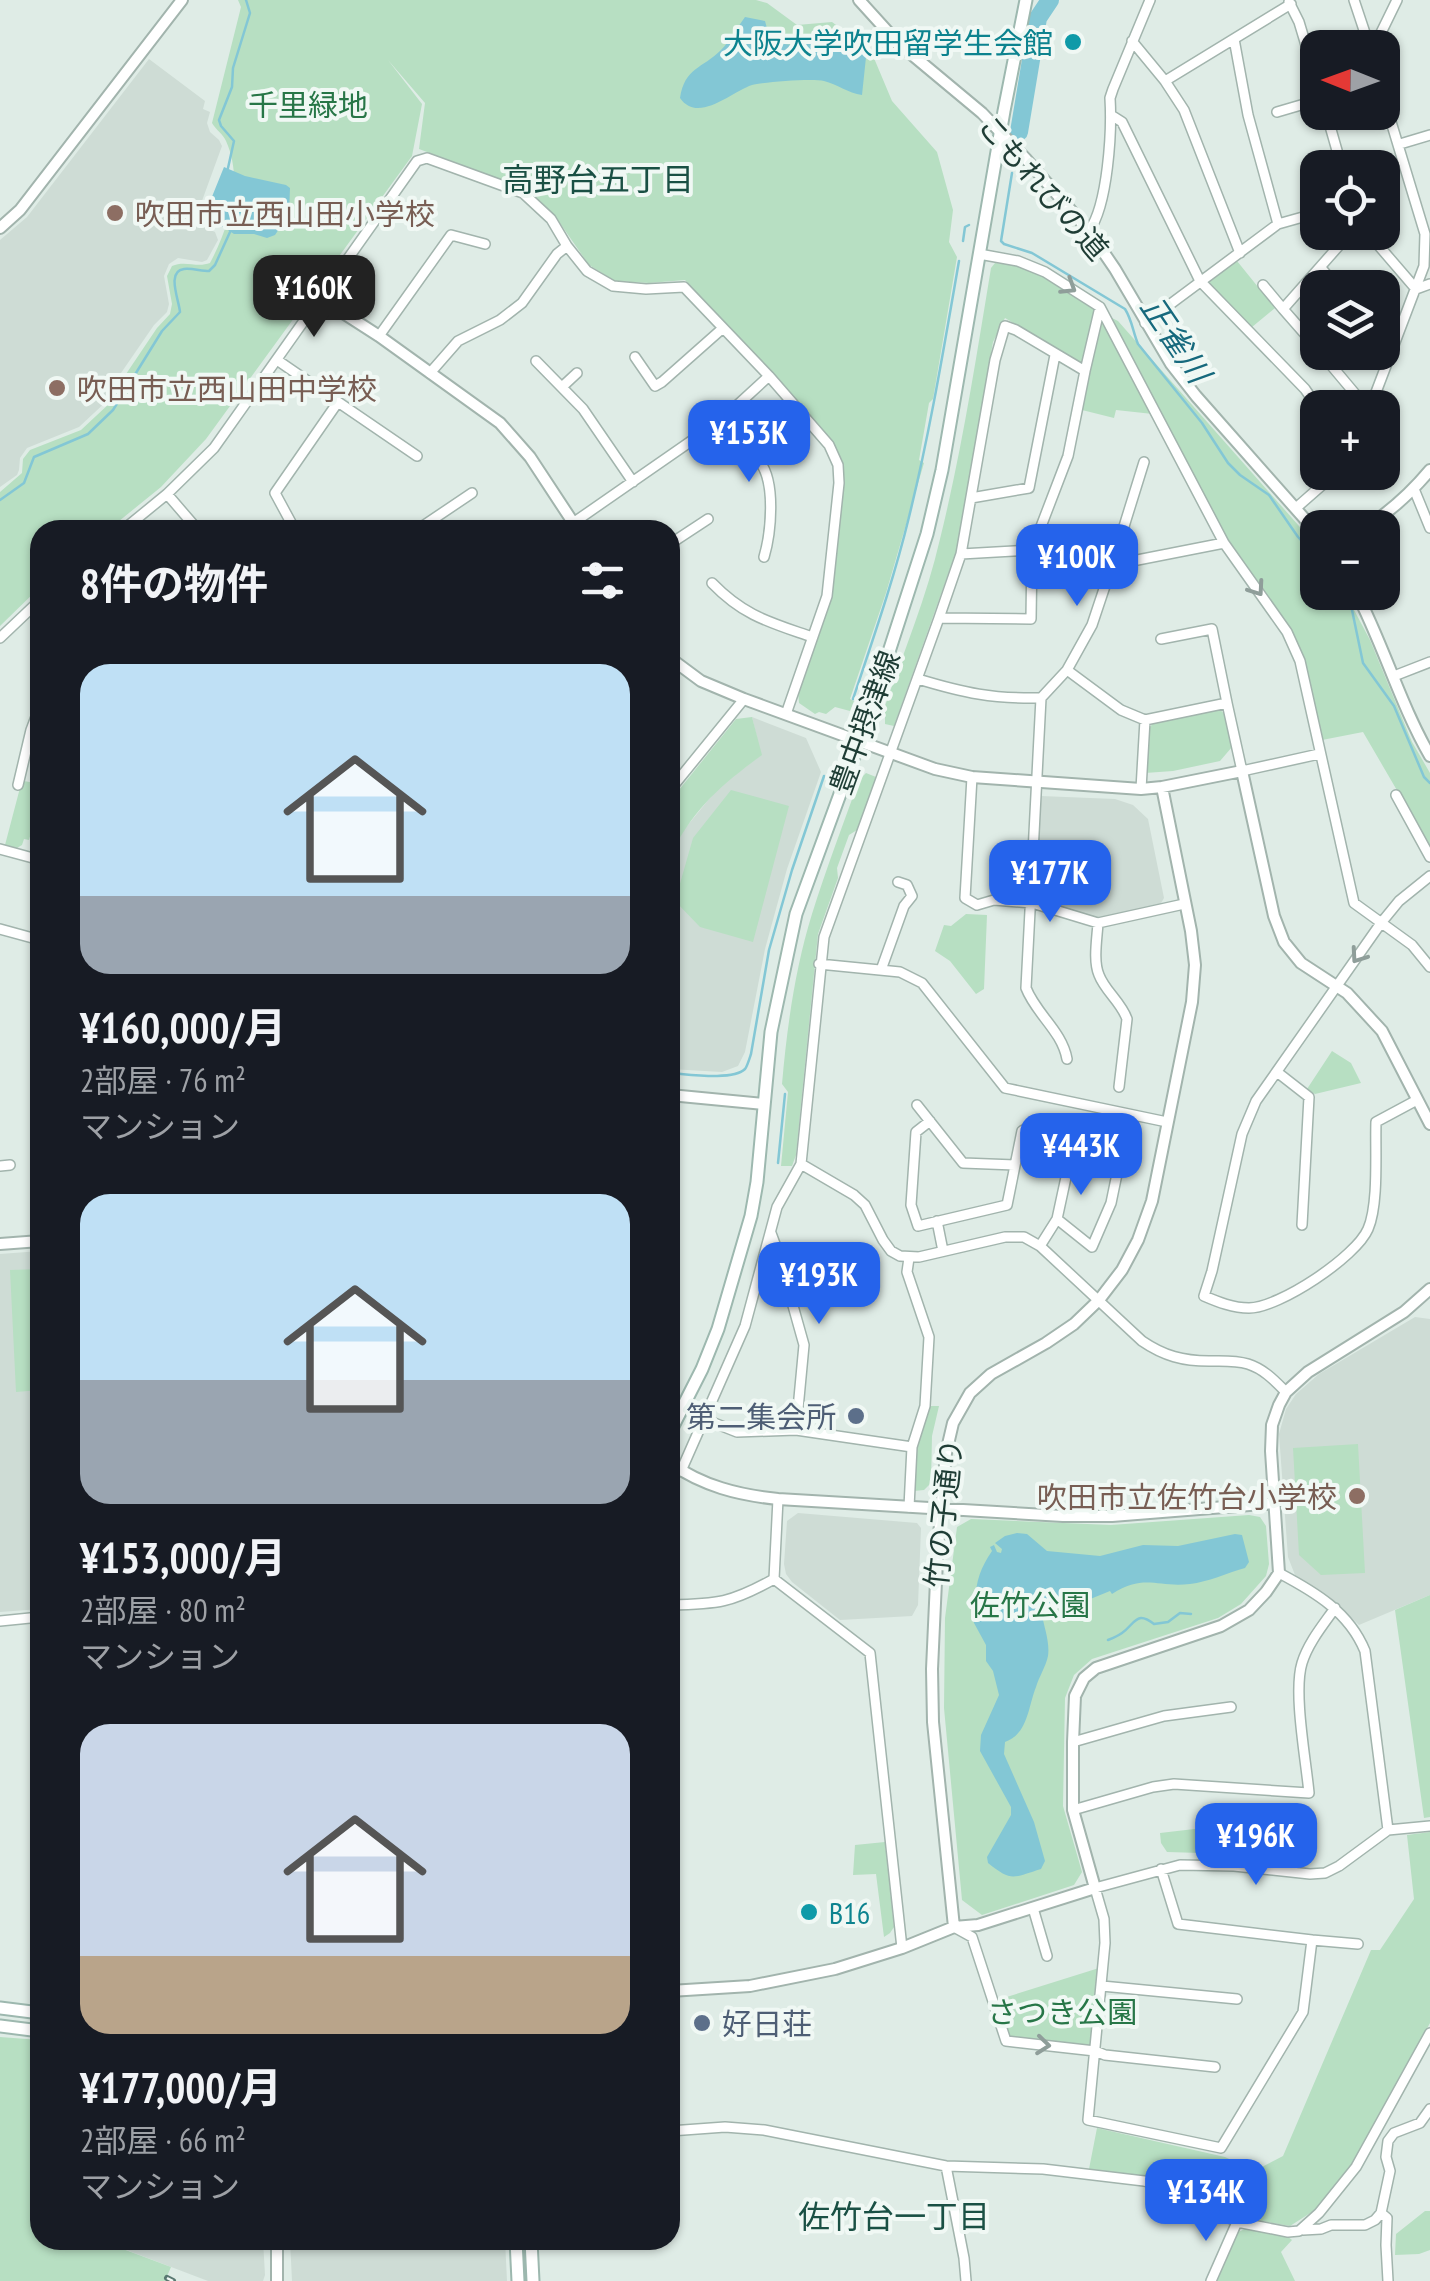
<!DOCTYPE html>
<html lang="ja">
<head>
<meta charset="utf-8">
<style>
  body { margin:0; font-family:"PT Sans Narrow","Noto Sans JP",sans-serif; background:#20242c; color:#f1f3f6; height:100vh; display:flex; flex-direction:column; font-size:38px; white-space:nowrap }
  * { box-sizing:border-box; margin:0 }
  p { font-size:32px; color:#9ea1a6 }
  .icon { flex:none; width:55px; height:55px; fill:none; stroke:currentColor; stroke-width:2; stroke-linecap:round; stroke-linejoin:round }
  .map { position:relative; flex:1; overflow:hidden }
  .drawer { position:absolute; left:30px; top:520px; width:650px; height:1730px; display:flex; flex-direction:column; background:#171b24; border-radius:30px; box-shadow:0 2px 8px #0004 }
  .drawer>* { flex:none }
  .needle { width:65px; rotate:271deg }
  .fabs { position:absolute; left:1300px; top:30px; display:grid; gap:20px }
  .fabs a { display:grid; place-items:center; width:100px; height:100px; border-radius:20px; background:#171b24; box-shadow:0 2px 8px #0004; font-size:50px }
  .price { position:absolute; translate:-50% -85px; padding:0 22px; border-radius:20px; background:#2563eb; color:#fff; font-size:32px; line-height:65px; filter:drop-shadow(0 2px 5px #0008) }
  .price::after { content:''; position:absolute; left:50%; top:60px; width:30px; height:22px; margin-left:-15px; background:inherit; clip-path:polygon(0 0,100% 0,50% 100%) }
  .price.active { background:#222; color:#fff }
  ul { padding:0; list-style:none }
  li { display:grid; align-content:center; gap:20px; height:530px; padding:0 50px }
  li span { display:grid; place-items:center; height:310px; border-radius:30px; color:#555 }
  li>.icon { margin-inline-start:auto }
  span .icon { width:180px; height:180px; fill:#fffc; stroke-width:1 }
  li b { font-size:42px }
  h2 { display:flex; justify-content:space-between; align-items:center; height:120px; padding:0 50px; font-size:42px }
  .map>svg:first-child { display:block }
  .built { fill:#cedcd5 }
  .green { fill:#b7dfc2 }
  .water { fill:#83c7d5 }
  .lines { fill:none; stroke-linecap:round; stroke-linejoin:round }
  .stream { stroke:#83c7d5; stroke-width:2.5 }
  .river { stroke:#83c7d5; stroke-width:18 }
  .minor-casing { stroke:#a2b4ad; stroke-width:12 }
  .tertiary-casing { stroke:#a2b4ad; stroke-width:14 }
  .secondary-casing { stroke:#9db8af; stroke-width:15 }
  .minor { stroke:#fff; stroke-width:9 }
  .tertiary { stroke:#fff; stroke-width:10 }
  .secondary { stroke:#fff; stroke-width:11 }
  .rail-casing { stroke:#597971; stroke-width:6 }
  .rail { stroke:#f0f8f4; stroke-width:2.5; stroke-dasharray:8; stroke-linecap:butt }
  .oneway { stroke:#8f9e9a }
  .culture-dot { fill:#0f9aa8; stroke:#f0f8f4; stroke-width:4 }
  .education-dot { fill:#8d6e63; stroke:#f0f8f4; stroke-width:4 }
  .service-dot { fill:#5c6f8a; stroke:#f0f8f4; stroke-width:4 }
  .labels { text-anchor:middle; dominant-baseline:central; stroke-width:8; stroke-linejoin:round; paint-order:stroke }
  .culture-label { font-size:30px; fill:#0d838f; stroke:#f0f8f4; text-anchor:end }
  .park-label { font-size:30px; fill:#277647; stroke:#f0f8f4 }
  .street-label { font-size:30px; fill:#1f3d35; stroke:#f0f8f4 }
  .education-label { font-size:30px; fill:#785e54; stroke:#f0f8f4; text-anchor:start }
  .service-label { font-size:30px; fill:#4e5e75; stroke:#f0f8f4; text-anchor:end }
  .neighbourhood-label { font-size:32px; fill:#1a5044; stroke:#f0f8f4 }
  .water-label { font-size:32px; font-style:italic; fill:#16697d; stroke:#f0f8f4 }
</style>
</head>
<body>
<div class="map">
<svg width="1430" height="2281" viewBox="0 0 1430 2281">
  <rect width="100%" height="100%" fill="#dfece6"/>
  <!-- built -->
  <path class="built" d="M149,59L205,101L203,109L210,112L207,123L210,132L219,140L222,146L199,209L201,221L206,228L215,232L218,240L207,260L202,262L178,258L169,264L164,276L169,304L167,312L154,325L121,373H118L120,377L109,399L79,427L27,448L20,458L19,470L17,475L0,487V240L27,217Z
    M752,717L806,738L821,772L787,869L765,949L745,1052L738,1066L722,1072L670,1069V856L683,831L718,788L761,755Z
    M1041,796L1115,799L1133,805L1148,819L1164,898L1160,905L1099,918L1036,899Z
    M40,1251V1609L0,1612V1254Z
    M1415,1317L1430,1319V1595L1359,1625L1337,1604L1295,1575L1288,1557L1279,1434L1286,1409L1296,1394L1319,1374Z
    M798,1513L917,1523L921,1528L918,1605L912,1616L840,1620L792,1582L786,1574L784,1564L787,1521Z
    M110,2240H263L265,2275L263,2281H208L116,2246Z
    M290,2240H505L507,2281H292Z"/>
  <!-- green -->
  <path class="green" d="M238,0H756L767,3L797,25L832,22L871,51L892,101L937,152L953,210L949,242L957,257L933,399L929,403L919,460L924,463L886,593L850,699L854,701L850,711L835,707L826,714L819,712L815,714L799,703L798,692L831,594L843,488L842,463L832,441L685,280L649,283L615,281L589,265L555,216L527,189L419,149L425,103L388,60L422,104L412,156L206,439L161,487L108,530H40V587L0,626V492L22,473L23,459L30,450L81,430L111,402L124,377L157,328L170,314L172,304L167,276L172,266C185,260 197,268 210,263C229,227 244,181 226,141C223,134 216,130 212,123L241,7Z
    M1237,261L1275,308L1252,327L1210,286V280Z
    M995,263L1021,266L1041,274L1090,307L1118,321L1299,526L1317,550L1318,592L1345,593L1370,640L1412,742L1430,773V847L1363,732L1322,740L1305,659L1292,631L1228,541L1162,415L1116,410L1114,418L1082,410L1090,369L1005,318L993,342L956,552L894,726L885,724V706C904,651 927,596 940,539C962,450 976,359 991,268Z
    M1220,710L1225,714L1232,747L1220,761L1173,771L1145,773L1148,730L1153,723Z
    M752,717L762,755C720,786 694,808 670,856V801L736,719Z
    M866,773L876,777L857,830L849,835L837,868L838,878L818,934L796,1155L792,1166H781L788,1092L782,1084C787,1027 795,969 812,914C826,869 843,825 859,780Z
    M24,781L40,784V801L29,840L24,839L22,845L17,848L5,845L21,784Z
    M731,790L789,806L753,942L700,927L675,901L693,838Z
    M966,914L987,915L984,989L976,994L950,961L935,951L944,925L951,926Z
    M1332,1051L1351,1063L1361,1083L1315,1094L1307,1089Z
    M40,1269V1390L16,1392L10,1270Z
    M929,1406H939L932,1436L931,1483L924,1490L914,1491L916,1450Z
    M1358,1444L1365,1573L1321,1575L1299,1555L1293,1448Z
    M1249,1515L1260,1517L1266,1526L1269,1564L1266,1576L1241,1604L1218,1618L1092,1659L1074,1675L1065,1698L1063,1806L1082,1872L1074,1885L982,1915L962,1900L944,1708L945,1618L957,1527L971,1519L1111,1525Z
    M1430,1595V1817L1424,1818L1395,1610Z
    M1203,1828H1232L1227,1856L1201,1853L1167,1852L1161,1843L1160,1833Z
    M1430,1832V2023L1354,2162L1315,2210L1290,2226L1239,2217L1172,2182L1089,2169L1097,2128L1225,2157L1254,2171L1283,2156L1371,1950H1380L1414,1899L1407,1835Z
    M885,1842L894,1927L890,1933L884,1937L876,1874L853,1875L855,1845Z
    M1099,1968L1090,2044L1086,2046L1010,2037L1006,2034L997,2000Z
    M0,2037L40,2040V2240H109L115,2246L171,2267L165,2281H0Z
    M1425,2211H1430V2250L1419,2254L1395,2255L1396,2234Z
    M1245,2229L1287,2236L1292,2240L1281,2252L1295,2281H1217L1238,2232Z"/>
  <!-- water -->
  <path class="water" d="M745,17L765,21C770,41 776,46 797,44L801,38L821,41L832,38L858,43L866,57L862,95C848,93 837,84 824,81C813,78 763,82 752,85C731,92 698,124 680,98C685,67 702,69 721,50C730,41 737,28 745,17Z
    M224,167L245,176L286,185L290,188L289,214L275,235L267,238L254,234H234L208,217L207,209Z
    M1017,1533L1027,1534L1047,1551L1100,1556L1143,1545L1178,1546L1235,1534L1242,1535L1249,1562L1245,1568C1227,1573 1208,1582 1190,1584C1157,1588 1145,1573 1112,1594L1110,1591L1083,1602L1046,1610L1042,1615C1044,1627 1050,1642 1048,1656C1046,1666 1039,1677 1036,1687C1028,1707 1028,1734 1005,1742L1004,1754L1034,1822L1045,1861L1041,1869C1012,1878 1012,1882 988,1863L987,1857L1011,1815V1807L980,1751L981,1735L999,1695L993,1671L986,1661V1645L974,1623L972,1611L976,1610C974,1586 979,1570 992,1551L990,1547L994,1545L997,1552L1001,1553L1002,1549L995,1543L1005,1536Z"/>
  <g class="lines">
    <!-- stream -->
    <path class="stream" d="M228,168L234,141L221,126L219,120L232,87L233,68L250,13L246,0
      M1012,173L1001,241L1004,244L1032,253L1125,309C1132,320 1133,332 1138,344L1202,423L1228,463L1240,475L1269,495L1298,537L1318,558
      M963,241L965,227L969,225
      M0,500L24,483L34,457L88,434L113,410L162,331L180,312C179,300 166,271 184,269C192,268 201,271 209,271L215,265L230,232
      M1342,592L1352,610L1363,663L1394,706L1424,777L1430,783
      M853,699C873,639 894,579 909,517C930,432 944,347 959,261
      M670,1073C687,1074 733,1081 745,1069C747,1067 750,1057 751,1054L769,950L792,870L824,776
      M778,1163L785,1094
      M1108,1640C1113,1638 1118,1636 1122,1633C1135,1624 1136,1610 1154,1624L1168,1622L1180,1613L1191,1614"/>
    <!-- river -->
    <path class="river" d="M1019,132L1038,18L1050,0"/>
    <!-- minor casing -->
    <g class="minor-casing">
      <path id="minor" d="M1354,0L1370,48
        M1289,2L1299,22L1318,85
        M1234,39L1248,115L1278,224
        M1132,41L1165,81L1184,110L1240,253
        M1369,44L1377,41L1397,0
        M1165,81L1291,4
        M1277,112L1318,100
        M1326,112L1342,168
        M1111,115L1122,122L1200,281L1305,389L1318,408
        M1400,144L1430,135
        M1322,168L1341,162
        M1089,231C1108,205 1112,131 1110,98L1113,89L1150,0
        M1367,232L1416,289L1430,284
        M979,254L1018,261L1045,272L1100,307L1224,543L1287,632L1300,661L1354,903L1412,945L1430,967
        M1321,268L1338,288
        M1263,285L1283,309
        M1145,323L1278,224L1310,215
        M1005,326L1016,330L1085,371L1068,456L1032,550L1031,619L939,618L961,554L995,360Z
        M379,336L451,235L485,244
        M1318,349L1283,309L1351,232
        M1320,352L1367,408
        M635,357L655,386L662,382L723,328
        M277,360L338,402L275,493L295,530
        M536,361L583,409L633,482
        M1085,371L1100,307
        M430,373L458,341L500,320L522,303L557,254L567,246
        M563,386L577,373
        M338,402L417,456
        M1370,408L1424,266L1425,234L1382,92
        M720,421C733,434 749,447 760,462C776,483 771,533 764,557
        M1414,489L1430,528
        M167,494L198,530
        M971,498L1029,488L1055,355
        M1296,508L1337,472
        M573,523L720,421L769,376
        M123,530L167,494L214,448L417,161L427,158L523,193L551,219L567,246L587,271L613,286L646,289L684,287L769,376L829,445L838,465L839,483L827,596L786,714
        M417,530L472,493
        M670,544L708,519
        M961,554L1032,550
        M1112,565L1144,462
        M712,583C744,616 769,622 812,637
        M0,638L40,600
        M1161,639L1212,629L1227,703
        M1067,670L1121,710L1145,720L1227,703L1242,771L1319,754
        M1394,676L1430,662
        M918,679C964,693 993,699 1041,698
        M972,777L965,898L977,905L994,900L1032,903L1098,923L1184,904
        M18,785L31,730L40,706
        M1141,789L1145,720
        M670,790L744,699
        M1396,795L1430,857
        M0,849L33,858
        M1098,923C1097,939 1093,961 1099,975C1105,991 1121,1002 1127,1019L1119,1087
        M0,929L40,940
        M819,964L900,972L922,983L1005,1088L1167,1122
        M881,970L904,906L912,896L907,885L898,882
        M1067,1059C1062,1031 1036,1014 1026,988L1041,698L1067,670L1092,625L1112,565L1224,543
        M1277,1072L1309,1097L1302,1225
        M1417,1100L1376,1122C1375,1150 1379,1204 1368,1229C1356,1257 1279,1308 1249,1308C1233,1308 1218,1302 1204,1296L1212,1271L1242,1134L1256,1101L1381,923L1399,901L1430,876
        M917,1105L963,1163L1015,1165
        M930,1121L916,1132L911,1205L918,1226L1007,1205L1022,1131L1036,1123L1124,1140L1111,1203L1092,1247L1057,1219
        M801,1164L854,1195L865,1205L883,1240L891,1251L900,1256L919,1257L1005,1237H1024L1040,1246L1142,1341C1164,1356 1183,1361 1209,1361C1222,1361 1235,1360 1248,1364C1264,1369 1275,1381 1286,1392
        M0,1166L10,1165
        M937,1221L943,1251
        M771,1233L789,1282L790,1295L804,1345L796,1430
        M1040,1246L1057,1219L1076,1131
        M704,1419L737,1432L796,1430L912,1447
        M681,1471L745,1326L777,1207L801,1164L824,937L939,618
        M909,1507L912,1447L925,1406L929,1337L907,1272L909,1258
        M1279,1573C1315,1592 1349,1612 1365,1651L1388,1830
        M774,1579L870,1653L902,1948
        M774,1579L778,1499
        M670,1605C718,1604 731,1603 774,1579
        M0,1621L40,1617
        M1073,1742L1164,1716L1231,1707
        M1073,1810L1153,1787L1174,1784L1309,1793C1306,1760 1293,1692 1302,1663C1308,1643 1323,1625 1335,1608
        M1161,1869L1178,1924L1312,1940L1303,2012L1221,2148L1088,2120L1105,1943L1104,1919L1095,1888L1180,1865L1234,1866L1310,1874L1325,1873L1339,1866L1388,1830L1430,1826
        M1033,1908L1047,1956
        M954,1927L972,1937L1006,2041L1095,2051L1105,2055L1215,2067
        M1312,1940L1358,1944
        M1102,1986L1237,1999
        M670,2131L725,2127L764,2130L946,2166L1043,2169L1144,2181L1170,2187L1237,2222L1288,2232L1299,2231L1319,2213L1356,2167L1430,2033
        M946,2166L964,2258L966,2281
        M1381,2213L1387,2218L1386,2245L1388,2281
        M1303,2230L1321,2229L1331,2225H1365L1375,2220L1381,2213L1390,2171L1386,2157L1388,2141L1394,2133L1420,2123L1430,2109
        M1211,2281L1237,2222"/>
    </g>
    <!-- tertiary casing -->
    <g class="tertiary-casing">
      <path id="tertiary" d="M859,0L898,43L982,113L1026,159L1089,231L1115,269L1171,364L1196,396L1318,534
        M0,228L20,210L182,0
        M320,298L379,336L500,423L530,457L578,530
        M1365,528C1391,511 1411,493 1430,470
        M1356,592C1384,646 1400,704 1430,756
        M670,658L701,681L744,699L935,769L972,777L1141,789L1162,787L1242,771L1274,916L1284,942L1301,963L1347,993L1382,1031L1430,1124
        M670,1095L764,1104
        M0,1244L40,1241
        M670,1463C703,1486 738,1495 778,1499L1063,1516H1112L1274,1503
        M954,1927L933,1722L932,1669L937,1559L946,1453L953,1423L970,1393L991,1374L1046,1343L1074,1324L1099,1300L1122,1270L1138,1240L1152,1201L1192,1002L1195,965L1191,931L1162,787
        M670,1991L750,1986L835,1969L902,1948L954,1927L978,1925L1095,1888L1073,1810V1742L1075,1696L1084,1678L1096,1668L1221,1626L1249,1610L1266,1592L1279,1573L1271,1451L1272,1425L1279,1405L1286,1392L1308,1372L1404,1312L1430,1289
        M277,2240V2281"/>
    </g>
    <!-- secondary casing -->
    <g class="secondary-casing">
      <path id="secondary" d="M670,1432L702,1369L718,1329L751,1216L757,1182L771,1032L796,914L865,726L927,534L942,470L1004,111L1026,0
        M0,2008L40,2013
        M0,2026L40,2031
        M516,2240L518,2281
        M531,2240L533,2281"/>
    </g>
    <!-- minor -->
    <use href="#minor" class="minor"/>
    <!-- tertiary -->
    <use href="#tertiary" class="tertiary"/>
    <!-- secondary -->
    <use href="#secondary" class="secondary"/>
    <!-- rail casing -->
    <g class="rail-casing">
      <path id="rail" d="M167,2278L173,2281"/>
    </g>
    <!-- rail -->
    <use href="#rail" class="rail"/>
  </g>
  <!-- one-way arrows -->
  <defs><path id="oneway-chevron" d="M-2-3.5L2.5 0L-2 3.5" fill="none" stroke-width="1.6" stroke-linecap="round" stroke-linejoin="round" transform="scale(2.5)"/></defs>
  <g class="oneway">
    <use href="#oneway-chevron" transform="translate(1069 287) rotate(32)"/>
    <use href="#oneway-chevron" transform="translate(1257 589) rotate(55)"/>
    <use href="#oneway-chevron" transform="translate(1358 956) rotate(125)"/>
    <use href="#oneway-chevron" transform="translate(1043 2045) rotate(6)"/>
  </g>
  <!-- markers -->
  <g class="culture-dot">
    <circle cx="1073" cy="42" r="10"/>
    <circle cx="809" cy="1912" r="10"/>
  </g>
  <g class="education-dot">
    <circle cx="115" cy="213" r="10"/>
    <circle cx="57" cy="388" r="10"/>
    <circle cx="1357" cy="1496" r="10"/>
  </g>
  <g class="service-dot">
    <circle cx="856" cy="1416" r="10"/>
    <circle cx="702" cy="2023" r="10"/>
  </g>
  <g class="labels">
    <!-- culture labels -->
    <g class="culture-label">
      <text x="1053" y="42">大阪大学吹田留学生会館</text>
      <text x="829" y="1912" text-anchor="start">B16</text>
    </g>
    <!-- park labels -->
    <g class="park-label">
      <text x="308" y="104">千里緑地</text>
      <text x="1030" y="1604">佐竹公園</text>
      <text x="1062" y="2011">さつき公園</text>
    </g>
    <!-- street labels -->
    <g class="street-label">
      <text transform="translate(1044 187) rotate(49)">こもれびの道</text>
      <text transform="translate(864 722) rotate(-70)">豊中摂津線</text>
      <text transform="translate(943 1513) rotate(-84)">竹の子通り</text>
    </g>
    <!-- education labels -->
    <g class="education-label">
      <text x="135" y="213">吹田市立西山田小学校</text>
      <text x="77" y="388">吹田市立西山田中学校</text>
      <text x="1337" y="1496" text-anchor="end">吹田市立佐竹台小学校</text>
    </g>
    <!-- service labels -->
    <g class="service-label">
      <text x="836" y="1416">第二集会所</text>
      <text x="722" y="2023" text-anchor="start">好日荘</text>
    </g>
    <!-- neighbourhood labels -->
    <g class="neighbourhood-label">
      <text x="598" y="179">高野台五丁目</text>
      <text x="894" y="2216">佐竹台一丁目</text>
    </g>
    <!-- water labels -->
    <g class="water-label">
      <text transform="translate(1176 339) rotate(56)">正雀川</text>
    </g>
  </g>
</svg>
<div class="fabs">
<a><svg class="needle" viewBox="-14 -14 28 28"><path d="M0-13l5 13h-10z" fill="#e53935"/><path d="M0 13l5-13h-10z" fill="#9ea1a6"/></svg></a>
<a><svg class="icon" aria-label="locate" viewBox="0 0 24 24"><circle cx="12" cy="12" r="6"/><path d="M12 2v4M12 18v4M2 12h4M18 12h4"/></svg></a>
<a><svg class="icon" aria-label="layers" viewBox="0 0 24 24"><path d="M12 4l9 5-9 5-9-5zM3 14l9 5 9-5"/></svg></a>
<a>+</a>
<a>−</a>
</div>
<b class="price active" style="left:314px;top:340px">¥160K</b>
<b class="price" style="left:749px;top:485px">¥153K</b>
<b class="price" style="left:1077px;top:609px">¥100K</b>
<b class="price" style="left:1050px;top:925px">¥177K</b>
<b class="price" style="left:1081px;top:1198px">¥443K</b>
<b class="price" style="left:819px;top:1327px">¥193K</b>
<b class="price" style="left:1256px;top:1888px">¥196K</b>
<b class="price" style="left:1206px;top:2244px">¥134K</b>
<section class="drawer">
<h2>8件の物件<svg class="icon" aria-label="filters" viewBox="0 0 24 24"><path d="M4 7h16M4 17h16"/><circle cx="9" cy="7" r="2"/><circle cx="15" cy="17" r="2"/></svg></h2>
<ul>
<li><span style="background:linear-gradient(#bfe0f5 75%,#9aa5b1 0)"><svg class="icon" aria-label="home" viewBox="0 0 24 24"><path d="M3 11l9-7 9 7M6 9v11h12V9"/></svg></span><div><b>¥160,000/月</b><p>2部屋 · 76 m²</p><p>マンション</p></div></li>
<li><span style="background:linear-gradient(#bfe0f5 60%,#9aa5b1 0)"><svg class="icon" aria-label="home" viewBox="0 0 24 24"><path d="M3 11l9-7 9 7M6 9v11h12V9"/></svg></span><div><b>¥153,000/月</b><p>2部屋 · 80 m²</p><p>マンション</p></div></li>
<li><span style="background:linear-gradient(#c9d6e8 75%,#b9a48a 0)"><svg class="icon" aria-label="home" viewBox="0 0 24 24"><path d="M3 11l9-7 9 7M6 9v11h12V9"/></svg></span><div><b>¥177,000/月</b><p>2部屋 · 66 m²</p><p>マンション</p></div></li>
</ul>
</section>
</div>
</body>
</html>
